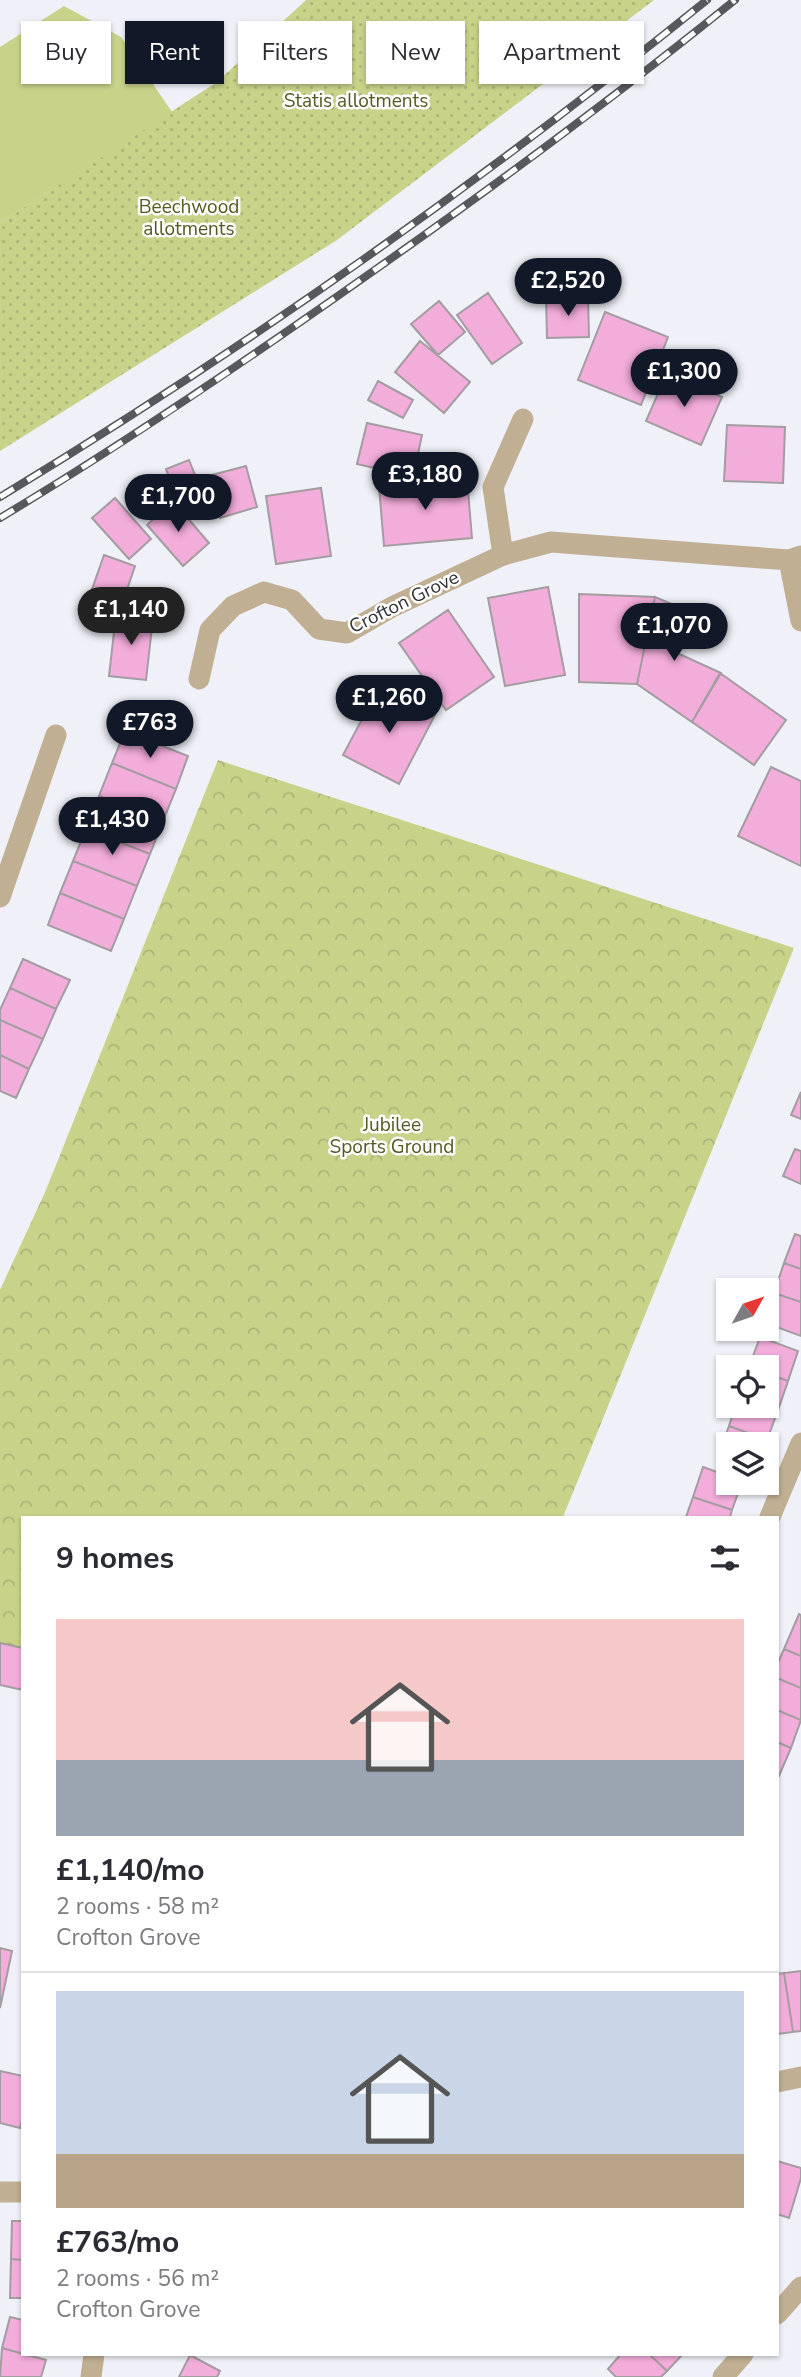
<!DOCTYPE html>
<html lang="en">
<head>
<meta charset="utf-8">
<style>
  body { margin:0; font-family:"Nunito Sans",sans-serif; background:#f7f7f7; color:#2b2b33; height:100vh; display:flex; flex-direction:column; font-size:26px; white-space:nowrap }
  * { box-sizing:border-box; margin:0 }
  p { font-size:23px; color:#7c7c81 }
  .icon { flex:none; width:38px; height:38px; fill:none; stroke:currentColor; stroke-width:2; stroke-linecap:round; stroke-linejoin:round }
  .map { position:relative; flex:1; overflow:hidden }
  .sheet { position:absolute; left:21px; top:1516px; width:758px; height:840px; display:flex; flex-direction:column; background:#fff; border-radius:0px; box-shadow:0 2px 5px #0004 }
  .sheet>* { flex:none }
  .hud { position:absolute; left:21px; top:21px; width:760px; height:63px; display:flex; gap:14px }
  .needle { width:46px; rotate:50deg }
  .tools { position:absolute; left:716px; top:1278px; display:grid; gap:14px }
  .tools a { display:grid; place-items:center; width:63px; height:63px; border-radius:0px; background:#fff; box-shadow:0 2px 5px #0004; font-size:35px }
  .price { position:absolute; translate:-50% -60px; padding:0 16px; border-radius:24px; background:#111827; color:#fff; font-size:23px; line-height:46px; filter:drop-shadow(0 2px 4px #0008) }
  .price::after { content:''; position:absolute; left:50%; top:42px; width:21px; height:16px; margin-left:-10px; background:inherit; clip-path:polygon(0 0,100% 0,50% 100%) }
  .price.current { background:#222; color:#fff }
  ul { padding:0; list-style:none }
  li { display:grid; align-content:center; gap:14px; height:371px; padding:0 35px }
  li+li { border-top:2px solid #e1e1e2 }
  li span { display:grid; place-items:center; height:217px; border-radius:0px; color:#555 }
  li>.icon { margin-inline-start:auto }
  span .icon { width:126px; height:126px; fill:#fffc; stroke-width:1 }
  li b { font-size:30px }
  h2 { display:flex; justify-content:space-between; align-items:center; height:84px; padding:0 35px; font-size:30px }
  .chip { padding:0 24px; border-radius:0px; background:#fff; box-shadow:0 2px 5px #0004; font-size:24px; line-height:63px }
  .chip.current { background:#111827; color:#fff }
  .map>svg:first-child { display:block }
  .grass { fill:url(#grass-dots) }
  .park { fill:url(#park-crowns) }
  .pitch { fill:#c8d289 }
  .building { fill:#f3addb; stroke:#a39ca0; stroke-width:2 }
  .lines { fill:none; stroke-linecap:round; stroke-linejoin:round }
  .minor { stroke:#c0af92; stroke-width:21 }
  .tertiary { stroke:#c0af92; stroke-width:21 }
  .rail-casing { stroke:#57585b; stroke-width:8 }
  .rail { stroke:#fff; stroke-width:5; stroke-dasharray:16; stroke-linecap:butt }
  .labels { text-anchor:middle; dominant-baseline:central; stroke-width:5; stroke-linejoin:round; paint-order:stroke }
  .park-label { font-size:19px; fill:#545a22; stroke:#fff }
  .street-label { font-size:19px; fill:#313234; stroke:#fff }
</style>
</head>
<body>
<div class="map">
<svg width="801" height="2377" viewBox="0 0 801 2377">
  <defs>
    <pattern id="grass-dots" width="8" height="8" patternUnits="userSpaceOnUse" patternTransform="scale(1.75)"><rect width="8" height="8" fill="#c8d289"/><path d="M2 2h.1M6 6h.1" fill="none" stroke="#acb577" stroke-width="1.8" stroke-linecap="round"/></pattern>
    <pattern id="park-crowns" width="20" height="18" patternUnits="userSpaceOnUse" patternTransform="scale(1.75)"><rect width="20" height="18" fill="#c8d289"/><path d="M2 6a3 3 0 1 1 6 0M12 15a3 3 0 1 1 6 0" fill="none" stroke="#acb577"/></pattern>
  </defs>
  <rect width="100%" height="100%" fill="#f0f1f8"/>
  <!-- grass -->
  <path class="grass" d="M306,0H654L337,240L0,451V223L217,82Z"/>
  <!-- park -->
  <path class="park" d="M218,760L794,948L563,1517H23V1666L0,1658V1290L46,1190Z"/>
  <!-- pitch -->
  <path class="pitch" d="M64,6L121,37L172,112L0,223V47Z"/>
  <!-- building -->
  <path class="building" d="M488,293L522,343L492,364L457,315Z
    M588,297L589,337L547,338L546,298Z
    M439,301L465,332L438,355L411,324Z
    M605,312L668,337L641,405L578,380Z
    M420,341L470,382L444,413L395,372Z
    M667,373L722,397L701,445L646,421Z
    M378,381L413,400L403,418L368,400Z
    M367,423L422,435L413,477L357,464Z
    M727,425L785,427L783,483L724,481Z
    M189,460L207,505L184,515L166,469Z
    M246,466L257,507L220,518L208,476Z
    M467,479L472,538L384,546L379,487Z
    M321,488L331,556L276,564L266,496Z
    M115,498L151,539L129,559L92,518Z
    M173,501L209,543L183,566L147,525Z
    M104,555L135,566L121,607L90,595Z
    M548,587L565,675L505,686L488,598Z
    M579,594L655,597L637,684L579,682Z
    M655,597L693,613L677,653L721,673L692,722L637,684Z
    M448,610L494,677L446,710L399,643Z
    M116,614L153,618L146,680L109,676Z
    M720,673L786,720L754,765L692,722Z
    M379,687L435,715L399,784L343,755Z
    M125,731L188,756L176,789L112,763Z
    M112,763L176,789L163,821L99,796Z
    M771,767L801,781V866L738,836Z
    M99,796L163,821L150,854L86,829Z
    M86,829L150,854L137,886L73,861Z
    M73,861L137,886L124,919L60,893Z
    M60,893L124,919L111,951L48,925Z
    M23,959L70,980L56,1009L10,988Z
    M10,988L56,1009L43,1039L0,1020V1010Z
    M0,1020L43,1039L29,1069L0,1055Z
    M0,1055L29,1069L16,1098L0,1091Z
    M801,1092V1119L791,1115Z
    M795,1149L801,1151V1184L783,1176Z
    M795,1234L801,1236V1269L784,1263Z
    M784,1263L801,1269V1302L774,1293Z
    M774,1293L801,1302V1336L766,1323V1315Z
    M760,1337L798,1351L788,1381L766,1373V1367H749Z
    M766,1373L788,1381L778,1410L765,1405Z
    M736,1405H765L778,1410L767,1440L729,1426Z
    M729,1426L767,1440L766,1444H728V1459L718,1455Z
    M703,1467L728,1476V1482H742L732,1510L693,1497Z
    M693,1497L732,1510L730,1517H686Z
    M799,1614L801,1615V1656L784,1649Z
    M0,1643L23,1648V1690L0,1685Z
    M784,1649L801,1656V1688L777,1678V1665Z
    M777,1678L801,1688V1720L777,1710Z
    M777,1710L801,1720L791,1748L777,1742Z
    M777,1742L791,1748L779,1776L777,1775Z
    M0,1948L12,1951L0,2008Z
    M801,1971V2031L793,2032L784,1973Z
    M784,1973L793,2032L777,2034V1974Z
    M0,2071L23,2076V2117L20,2128L0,2123Z
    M777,2161L801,2168V2178L789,2218L777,2214Z
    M12,2221H23V2260L11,2259Z
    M11,2259L23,2260V2298H10Z
    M10,2317L23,2320V2354L2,2348Z
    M2,2348L46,2360L41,2377H0Z
    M621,2354H649L667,2371L661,2377H616L608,2369Z
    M649,2354H683L667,2371Z
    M190,2355L220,2371L217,2377H179Z"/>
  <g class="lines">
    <!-- minor -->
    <path class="minor" d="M503,555L493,487L523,419
      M789,560L801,621
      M199,679L210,630L233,606L264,592L292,600L319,629L347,633L392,607L503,555L551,542L789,560L801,556
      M0,897L56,735
      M770,1517L801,1443
      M777,2314L801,2287
      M91,2377L94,2354
      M723,2377L743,2354"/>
    <!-- tertiary -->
    <path class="tertiary" d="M777,2082L801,2077
      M0,2192H23"/>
    <!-- rail casing -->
    <g class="rail-casing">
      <path id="rail" d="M0,497C246,348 483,181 707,0
        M0,518C124,444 244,362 362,279C489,190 614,98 735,0"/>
    </g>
    <!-- rail -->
    <use href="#rail" class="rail"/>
  </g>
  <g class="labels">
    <!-- park labels -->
    <g class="park-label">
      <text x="356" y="101">Statis allotments</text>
      <text x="189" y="207">Beechwood<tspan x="189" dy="22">allotments</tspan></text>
      <text x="392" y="1125">Jubilee<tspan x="392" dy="22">Sports Ground</tspan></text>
    </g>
    <!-- street labels -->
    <g class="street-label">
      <text transform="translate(404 602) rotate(-26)">Crofton Grove</text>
    </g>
  </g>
</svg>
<div class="tools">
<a><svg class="needle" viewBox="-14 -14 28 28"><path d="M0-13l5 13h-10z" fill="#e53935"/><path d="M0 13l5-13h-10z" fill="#7c7c81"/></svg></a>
<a><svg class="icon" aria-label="locate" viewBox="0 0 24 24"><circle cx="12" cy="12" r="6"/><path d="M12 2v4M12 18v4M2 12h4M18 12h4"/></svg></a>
<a><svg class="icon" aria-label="layers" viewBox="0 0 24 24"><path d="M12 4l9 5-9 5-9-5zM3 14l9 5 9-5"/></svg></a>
</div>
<b class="price" style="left:568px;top:318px">£2,520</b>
<b class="price" style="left:684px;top:409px">£1,300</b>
<b class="price" style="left:425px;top:512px">£3,180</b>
<b class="price" style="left:178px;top:534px">£1,700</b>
<b class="price current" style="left:131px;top:647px">£1,140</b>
<b class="price" style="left:674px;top:663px">£1,070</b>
<b class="price" style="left:389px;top:735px">£1,260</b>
<b class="price" style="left:150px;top:760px">£763</b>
<b class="price" style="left:112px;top:857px">£1,430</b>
<div class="hud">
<a class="chip">Buy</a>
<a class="chip current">Rent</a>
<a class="chip">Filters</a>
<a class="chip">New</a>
<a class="chip">Apartment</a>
</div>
<section class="sheet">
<h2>9 homes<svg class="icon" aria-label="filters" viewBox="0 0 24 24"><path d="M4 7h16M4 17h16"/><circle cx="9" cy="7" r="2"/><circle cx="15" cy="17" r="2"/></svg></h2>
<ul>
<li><span style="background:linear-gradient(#f6c9c9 65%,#9aa5b1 0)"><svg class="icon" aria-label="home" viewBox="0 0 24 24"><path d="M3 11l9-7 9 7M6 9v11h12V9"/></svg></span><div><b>£1,140/mo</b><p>2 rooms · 58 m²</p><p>Crofton Grove</p></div></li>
<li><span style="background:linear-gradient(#c9d6e8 75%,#b9a48a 0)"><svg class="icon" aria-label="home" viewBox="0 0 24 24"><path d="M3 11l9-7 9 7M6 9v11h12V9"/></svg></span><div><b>£763/mo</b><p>2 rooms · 56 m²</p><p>Crofton Grove</p></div></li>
</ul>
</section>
</div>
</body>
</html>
